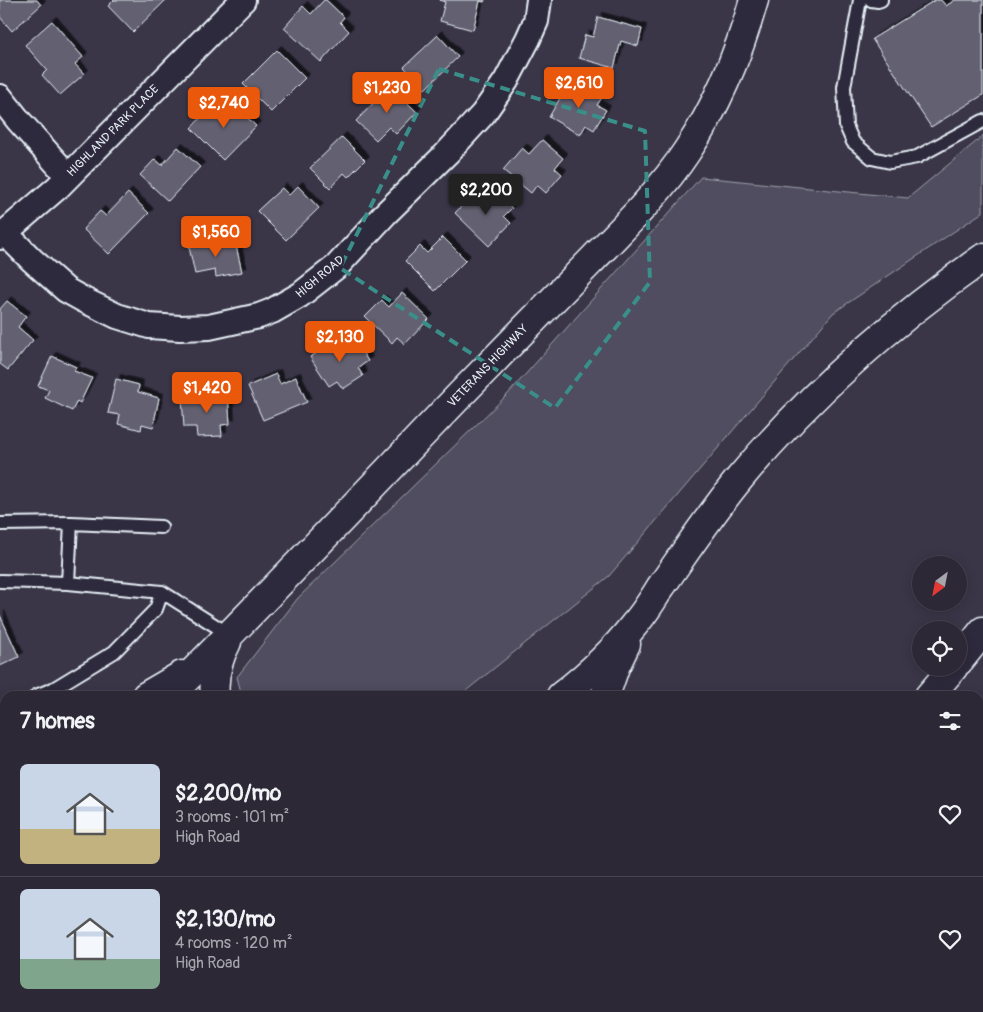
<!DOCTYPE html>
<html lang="en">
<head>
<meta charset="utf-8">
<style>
  body { margin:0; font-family:Pangolin,sans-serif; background:#383442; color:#f1f3f6; height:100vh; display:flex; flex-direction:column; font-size:19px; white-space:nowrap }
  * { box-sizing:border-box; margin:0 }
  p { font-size:16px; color:#a6a6ad }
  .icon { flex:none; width:28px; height:28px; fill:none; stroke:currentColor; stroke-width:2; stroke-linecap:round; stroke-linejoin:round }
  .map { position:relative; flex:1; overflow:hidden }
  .sheet { position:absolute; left:0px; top:691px; width:984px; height:321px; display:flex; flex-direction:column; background:#2c2836; border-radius:15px 15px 0 0; box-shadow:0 2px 12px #0003,0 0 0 1px #484451 }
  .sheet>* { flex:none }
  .needle { width:32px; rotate:212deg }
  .fabs { position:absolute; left:912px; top:556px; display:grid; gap:10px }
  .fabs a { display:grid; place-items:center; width:55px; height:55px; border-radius:50%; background:#2c2836; box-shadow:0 2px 12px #0003,0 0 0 1px #484451; font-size:25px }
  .price { position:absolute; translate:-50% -42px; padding:0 11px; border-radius:5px; background:#ea580c; color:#fff; font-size:16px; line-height:32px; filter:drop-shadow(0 1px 2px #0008) }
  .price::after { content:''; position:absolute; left:50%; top:30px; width:15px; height:11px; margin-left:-8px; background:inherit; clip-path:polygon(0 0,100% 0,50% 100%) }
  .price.current { background:#222; color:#fff }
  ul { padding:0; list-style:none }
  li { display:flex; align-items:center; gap:15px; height:125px; padding:0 20px }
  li+li { border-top:1px solid #484451 }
  li span { display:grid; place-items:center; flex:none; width:140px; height:100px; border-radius:8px; color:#555 }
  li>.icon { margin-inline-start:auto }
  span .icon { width:60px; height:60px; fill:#fffc; stroke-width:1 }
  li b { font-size:21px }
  h2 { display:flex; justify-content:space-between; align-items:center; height:60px; padding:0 20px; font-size:21px }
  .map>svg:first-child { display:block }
  .green { fill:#504e5f; stroke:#9ca0ac }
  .building { fill:#636171; stroke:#e8f1f8; filter:url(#shadow) }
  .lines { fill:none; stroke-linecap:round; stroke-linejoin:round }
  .service-casing { stroke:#e8f1f8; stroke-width:16 }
  .minor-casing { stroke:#e8f1f8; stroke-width:28 }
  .secondary-casing { stroke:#e8f1f8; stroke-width:31 }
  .primary-casing { stroke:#e8f1f8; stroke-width:31 }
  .motorway-casing { stroke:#e8f1f8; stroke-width:31 }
  .service { stroke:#2f2a3d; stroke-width:12 }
  .minor { stroke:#2f2a3d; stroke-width:24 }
  .secondary { stroke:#2f2a3d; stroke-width:28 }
  .primary { stroke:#2f2a3d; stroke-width:28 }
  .motorway { stroke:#2f2a3d; stroke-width:28 }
  .primary-bridge-casing { stroke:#e8f1f8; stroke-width:31; stroke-linecap:butt }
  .primary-bridge { stroke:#2f2a3d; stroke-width:28 }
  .marked { fill:none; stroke:#3a8f8a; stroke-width:4; stroke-dasharray:10 6; stroke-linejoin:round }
  .labels { text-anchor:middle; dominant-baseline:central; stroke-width:5; stroke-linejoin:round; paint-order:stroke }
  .street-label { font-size:12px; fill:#e8f1f8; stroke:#2f2a3d }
</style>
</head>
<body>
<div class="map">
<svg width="983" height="1012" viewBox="0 0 983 1012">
  <defs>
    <filter id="shadow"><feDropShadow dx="4.5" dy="-4.5" stdDeviation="0" flood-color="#0009"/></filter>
  </defs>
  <rect width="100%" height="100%" fill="#3a3648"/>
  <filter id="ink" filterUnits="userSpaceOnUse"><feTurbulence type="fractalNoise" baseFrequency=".02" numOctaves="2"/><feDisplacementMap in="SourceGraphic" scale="10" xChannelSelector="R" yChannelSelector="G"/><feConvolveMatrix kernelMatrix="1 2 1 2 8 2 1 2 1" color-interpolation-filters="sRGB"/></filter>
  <g filter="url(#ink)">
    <!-- green -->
    <path class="green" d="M983,136V212L833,313L609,576L462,694L456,696H242L237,677L298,598L508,394L701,177L908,198Z"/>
    <!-- building -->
    <path class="building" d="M0,0H37L41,5L12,31L0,17Z
      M114,0H166L133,32L108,6Z
      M324,0H326L344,17L340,22L349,31L321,62L284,28L303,6L311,14Z
      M439,0H485L484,2L480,1L473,30L440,21L445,2Z
      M935,0H941L946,6L955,0H983V95L931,127L872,39Z
      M598,17L642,29L638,46L621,41L614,68L579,58L585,35L593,37Z
      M52,21L83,57L75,64L84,74L60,95L42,75L47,70L25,45Z
      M438,35L458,57L425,89L404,67Z
      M277,50L305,78L271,112L243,84Z
      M577,82L603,96L597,105L606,110L594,130L586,125L580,135L549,117L563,93L569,96Z
      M390,86L417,112L396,134L389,127L376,140L356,121Z
      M231,102L256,126L223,160L191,128L209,109L213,113L220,106L223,110Z
      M342,137L365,160L348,177L344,173L330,188L310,168Z
      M542,140L563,158L555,168L562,174L546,193L537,185L531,193L503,170L522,148L529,154Z
      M178,147L200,167L168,201L140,175L155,159L162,165Z
      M298,186L319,208L286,240L257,211L282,188L289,195Z
      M493,189L512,208L504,216L511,223L489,246L455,213L470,197L478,204Z
      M128,193L149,213L109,254L83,229L100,211L106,216Z
      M234,237L242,272L216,277L215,270L195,274L189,247Z
      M443,237L466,260L435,291L405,261L420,246L427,253Z
      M402,293L429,319L405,344L397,337L392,343L365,317L382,300L389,307Z
      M7,301L26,316L18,327L33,340L8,370L0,364V309Z
      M353,338L368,361L358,368L363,376L343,389L337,381L329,386L310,357L332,344L335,349Z
      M52,356L76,367L74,371L92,378L80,403L77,401L72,411L45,398L49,390L38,386Z
      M276,374L280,384L296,377L307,402L263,420L248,386Z
      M116,379L139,385L138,392L159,398L153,427L142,424L141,430L118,424L120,415L108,413Z
      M228,395L230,424L221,425L222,436L197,437L196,427H184L182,398Z
      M0,615L19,657L0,666Z
      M203,1008H262L265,1012H203Z"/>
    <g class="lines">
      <!-- service casing -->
      <g class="service-casing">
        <path id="service" d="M860,0L844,87L846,126L853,142L872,158L890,162L917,157L983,121
          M871,0L878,1L881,0
          M71,523L161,527
          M0,524L71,523L68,583L162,592
          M0,581L68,583
          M36,696L53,689L114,652L156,609L162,592L230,635
          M0,712L5,710
          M0,933L5,935
          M297,1008L299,1012"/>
      </g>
      <!-- minor casing -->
      <g class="minor-casing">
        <path id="minor" d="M0,97L19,121L68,176
          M5,233L32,260L66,290L84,300L117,316L149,326L180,328L209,327L259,316L272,311L300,295L337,266L385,214L447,153L483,114L506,81L528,39L536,21L539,0
          M0,237L58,187L243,0"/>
      </g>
      <!-- secondary casing -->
      <g class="secondary-casing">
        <path id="secondary" d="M0,873L5,866"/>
      </g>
      <!-- primary casing -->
      <g class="primary-casing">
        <path id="primary" d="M146,696L182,675
          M169,696C268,597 364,495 461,394C504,350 547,306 590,262C624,227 660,192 687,151C718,105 739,53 754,0
          M215,696C213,678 218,659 227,642
          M0,776L5,774
          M0,801H5
          M979,805H983"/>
      </g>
      <!-- motorway casing -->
      <g class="motorway-casing">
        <path id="motorway" d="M959,661L983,631
          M561,696C588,675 613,652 634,625C644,614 652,601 660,588C686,551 711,513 740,478C810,394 893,321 983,258
          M605,696L615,667L626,644
          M929,696L953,668
          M443,1008L444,1012
          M495,1012L497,1008
          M664,1012L668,1008
          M775,1012L779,1008"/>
      </g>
      <!-- service -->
      <use href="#service" class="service"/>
      <!-- minor -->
      <use href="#minor" class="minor"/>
      <!-- secondary -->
      <use href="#secondary" class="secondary"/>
      <!-- primary -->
      <use href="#primary" class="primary"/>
      <!-- motorway -->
      <use href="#motorway" class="motorway"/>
      <!-- primary-bridge casing -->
      <g class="primary-bridge-casing">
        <path id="primary-bridge" d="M979,767H983"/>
      </g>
      <!-- primary-bridge -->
      <use href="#primary-bridge" class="primary-bridge"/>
    </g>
  </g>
  <!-- marked area -->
  <path class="marked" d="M439,69L645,131L650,282L555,408L340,268Z"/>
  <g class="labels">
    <!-- street labels -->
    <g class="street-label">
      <text transform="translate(113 131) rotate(-45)">HIGHLAND PARK PLACE</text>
      <text transform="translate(320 277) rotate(-40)">HIGH ROAD</text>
      <text transform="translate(488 366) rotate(-46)">VETERANS HIGHWAY</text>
    </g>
  </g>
</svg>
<div class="fabs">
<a><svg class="needle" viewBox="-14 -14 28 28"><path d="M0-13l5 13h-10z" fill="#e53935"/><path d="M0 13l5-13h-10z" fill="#a6a6ad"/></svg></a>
<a><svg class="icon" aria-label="locate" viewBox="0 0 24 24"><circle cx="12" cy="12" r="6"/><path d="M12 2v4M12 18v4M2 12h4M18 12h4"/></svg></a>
</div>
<b class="price" style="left:579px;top:109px">$2,610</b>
<b class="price" style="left:387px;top:114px">$1,230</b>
<b class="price" style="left:224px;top:129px">$2,740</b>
<b class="price current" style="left:486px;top:216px">$2,200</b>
<b class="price" style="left:216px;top:258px">$1,560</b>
<b class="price" style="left:340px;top:363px">$2,130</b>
<b class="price" style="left:207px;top:414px">$1,420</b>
<section class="sheet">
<h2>7 homes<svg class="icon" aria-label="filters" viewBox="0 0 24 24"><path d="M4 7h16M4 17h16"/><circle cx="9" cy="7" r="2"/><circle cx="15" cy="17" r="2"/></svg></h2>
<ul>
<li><span style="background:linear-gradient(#c9d6e8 65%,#c2b280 0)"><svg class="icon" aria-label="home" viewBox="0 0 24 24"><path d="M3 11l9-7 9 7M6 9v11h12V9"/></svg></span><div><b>$2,200/mo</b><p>3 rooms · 101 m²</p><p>High Road</p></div><svg class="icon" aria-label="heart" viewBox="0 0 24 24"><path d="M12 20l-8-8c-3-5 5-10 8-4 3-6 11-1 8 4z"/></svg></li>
<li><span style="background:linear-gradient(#c9d6e8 70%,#7fa58c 0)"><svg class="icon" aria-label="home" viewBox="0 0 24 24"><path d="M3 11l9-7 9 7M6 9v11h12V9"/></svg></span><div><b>$2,130/mo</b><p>4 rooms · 120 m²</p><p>High Road</p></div><svg class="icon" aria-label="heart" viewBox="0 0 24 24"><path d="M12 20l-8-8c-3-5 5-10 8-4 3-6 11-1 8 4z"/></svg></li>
</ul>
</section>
</div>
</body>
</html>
